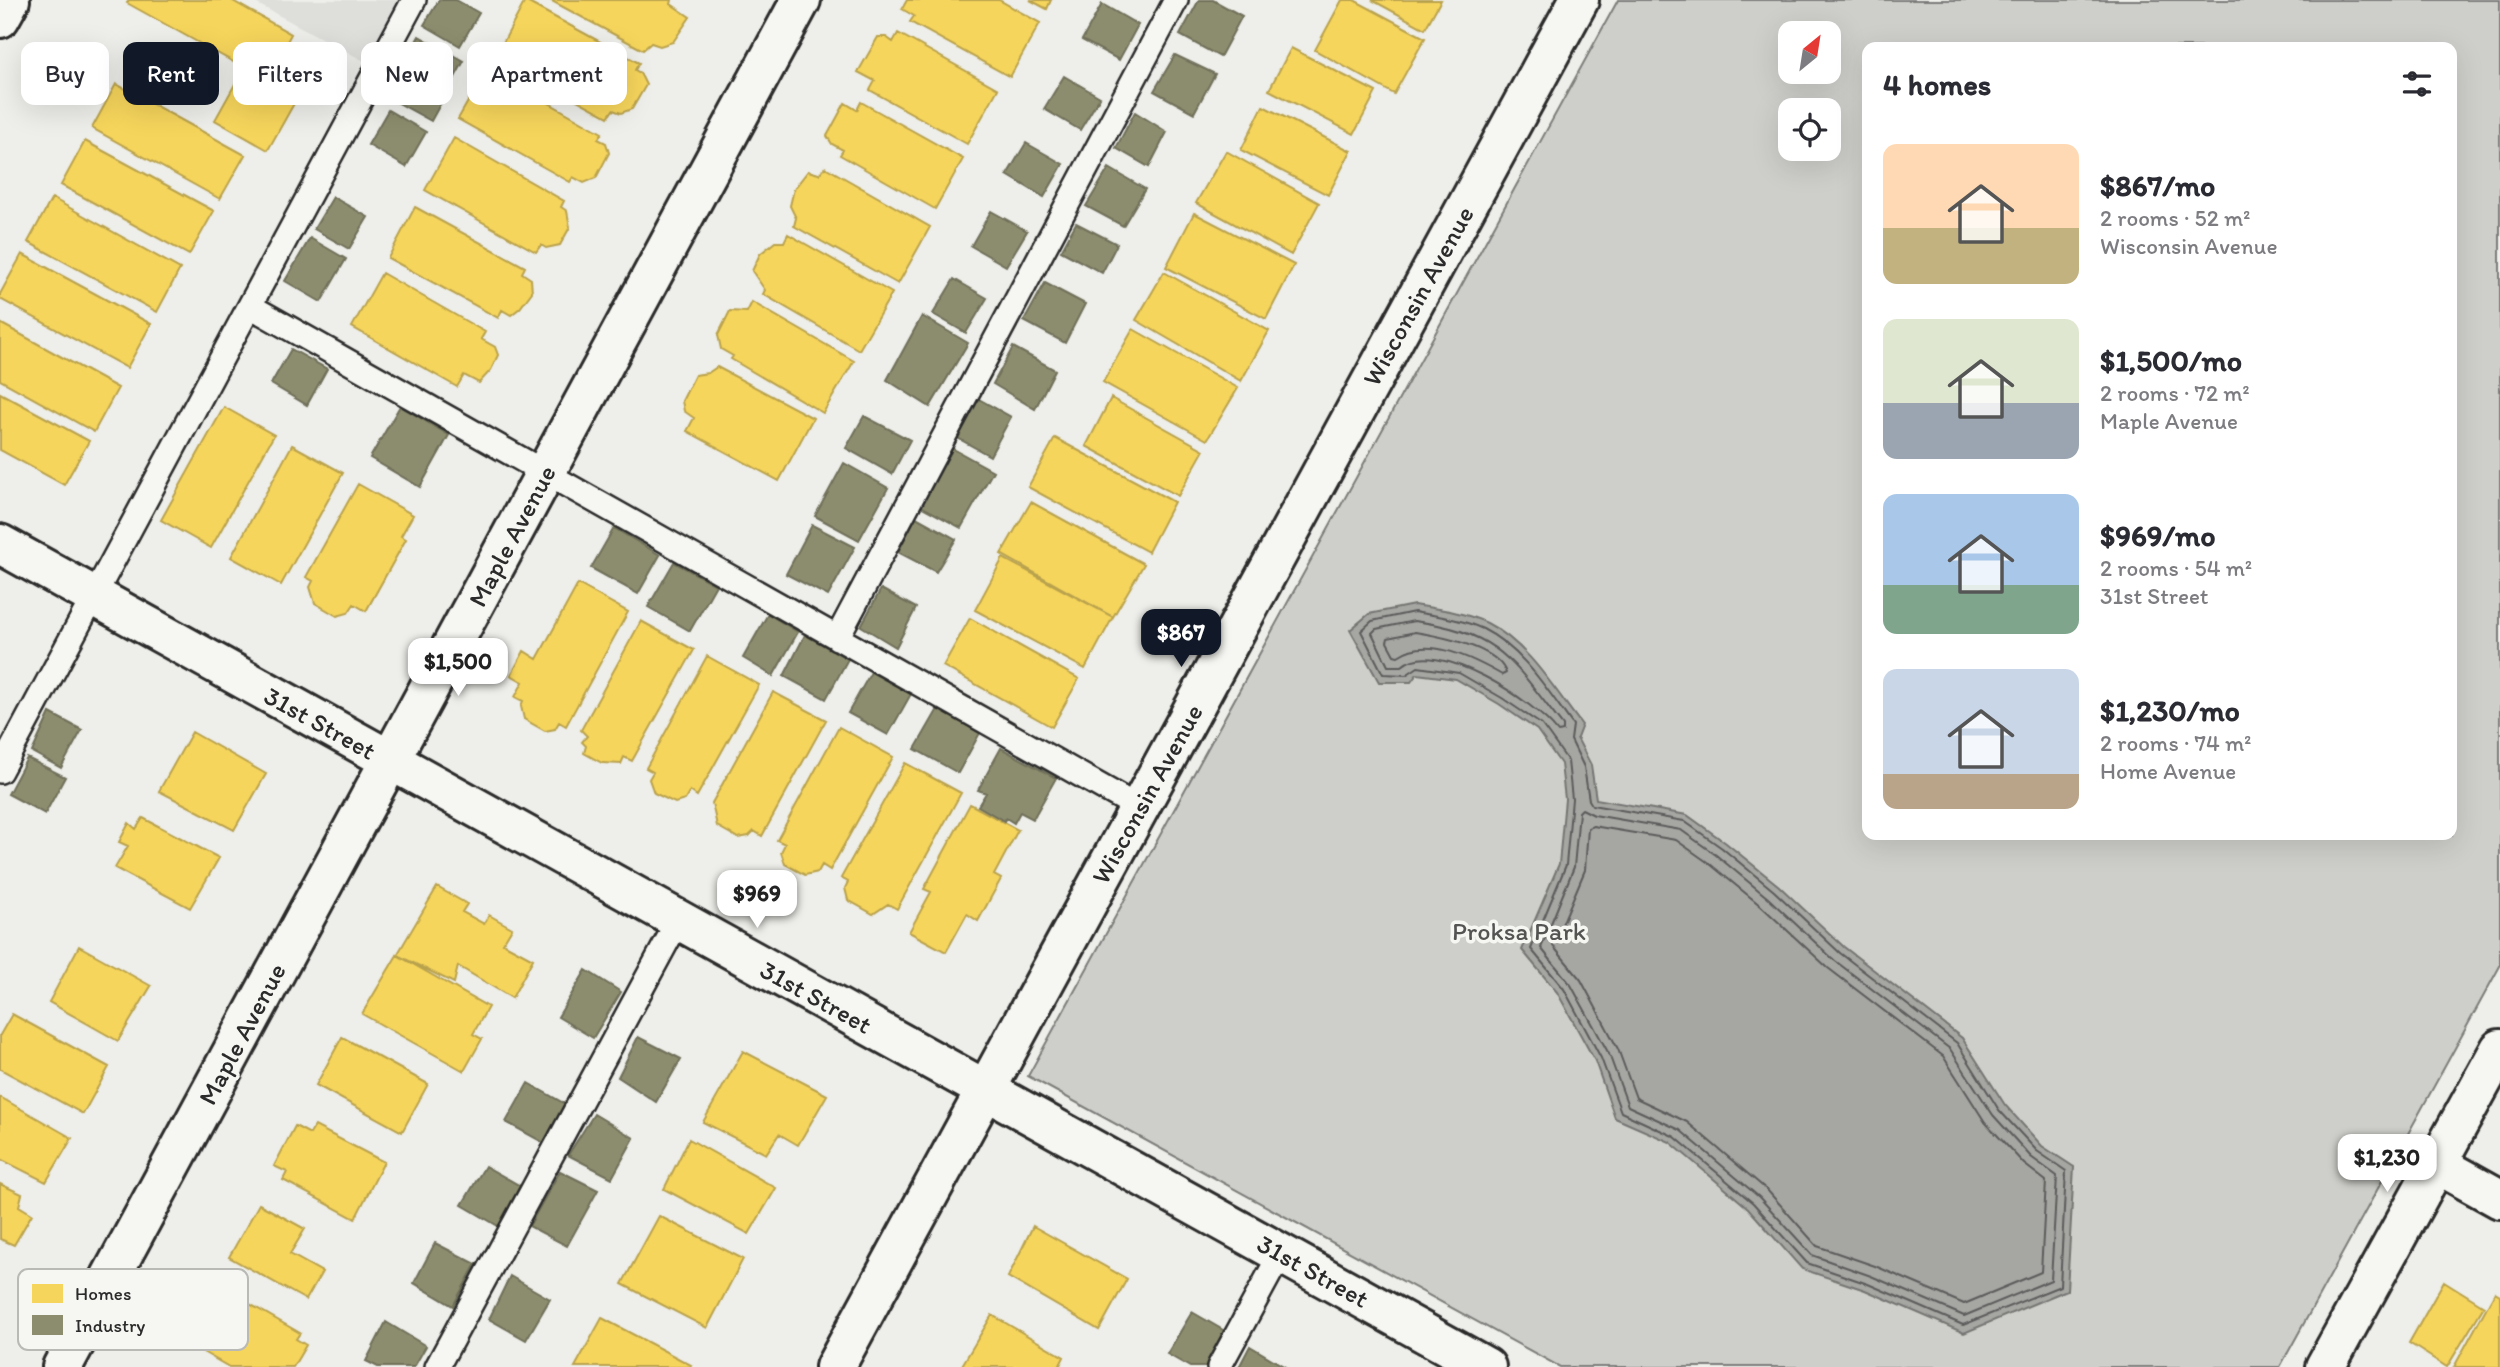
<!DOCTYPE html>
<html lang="en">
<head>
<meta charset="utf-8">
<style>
  body { margin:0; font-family:Itim,sans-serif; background:#f7f7f7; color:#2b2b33; height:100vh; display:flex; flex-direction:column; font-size:26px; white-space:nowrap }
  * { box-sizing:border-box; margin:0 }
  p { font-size:23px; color:#7c7c81 }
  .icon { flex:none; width:38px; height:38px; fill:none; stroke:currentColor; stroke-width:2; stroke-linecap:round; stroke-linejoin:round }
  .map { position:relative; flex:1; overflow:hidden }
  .panel { position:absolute; left:1862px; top:42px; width:595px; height:798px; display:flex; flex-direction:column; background:#fff; border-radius:14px; box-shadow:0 7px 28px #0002 }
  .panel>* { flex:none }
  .guide { position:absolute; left:21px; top:42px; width:665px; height:63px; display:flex; gap:14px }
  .needle { width:46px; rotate:30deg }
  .fabs { position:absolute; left:1778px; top:21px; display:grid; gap:14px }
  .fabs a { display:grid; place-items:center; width:63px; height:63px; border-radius:14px; background:#fff; box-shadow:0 7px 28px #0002; font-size:35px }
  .price { position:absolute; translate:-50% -60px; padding:0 16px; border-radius:14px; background:#fff; color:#222; font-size:23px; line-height:46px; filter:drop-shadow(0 2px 4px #0008) }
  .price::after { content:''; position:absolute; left:50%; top:42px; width:21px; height:16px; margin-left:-10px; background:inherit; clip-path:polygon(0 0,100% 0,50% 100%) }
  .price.on { background:#111827; color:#fff }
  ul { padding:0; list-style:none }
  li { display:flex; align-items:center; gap:21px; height:175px; padding:0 21px }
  li span { display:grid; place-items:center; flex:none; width:196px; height:140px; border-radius:14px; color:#555 }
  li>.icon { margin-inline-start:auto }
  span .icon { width:84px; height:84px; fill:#fffc; stroke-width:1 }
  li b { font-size:30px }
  h2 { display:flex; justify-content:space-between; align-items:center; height:84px; padding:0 21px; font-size:30px }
  .chip { padding:0 24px; border-radius:14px; background:#fff; box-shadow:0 7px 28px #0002; font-size:24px; line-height:63px }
  .chip.on { background:#111827; color:#fff }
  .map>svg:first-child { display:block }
  .built { fill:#dededb }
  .green { fill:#cececa; stroke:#7c7c7a; stroke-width:2; fill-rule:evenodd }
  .water { fill:#a6a6a3; stroke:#757573; stroke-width:2 }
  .homes { fill:#f6d55c; stroke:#b9a24d; stroke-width:2 }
  .industry { fill:#8c8c6e; stroke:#6f6f5a; stroke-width:2 }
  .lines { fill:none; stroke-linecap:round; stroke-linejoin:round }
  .shore { stroke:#5c5c5b; stroke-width:2 }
  .service-casing { stroke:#2b2b2b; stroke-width:28 }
  .minor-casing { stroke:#2b2b2b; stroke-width:44 }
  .primary-casing { stroke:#2b2b2b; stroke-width:44 }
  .service { stroke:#f6f6f2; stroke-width:23 }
  .minor { stroke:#f6f6f2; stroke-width:38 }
  .primary { stroke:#f6f6f2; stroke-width:38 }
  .labels { text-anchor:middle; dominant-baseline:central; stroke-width:7; stroke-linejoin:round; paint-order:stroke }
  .street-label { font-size:26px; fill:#2b2b2b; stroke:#f6f6f2 }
  .park-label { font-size:26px; fill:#545453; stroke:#f6f6f2 }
  .key { fill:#f6f6f2; stroke:#b9b9b6; stroke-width:2 }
  .key-label { font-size:19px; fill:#2b2b2b }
</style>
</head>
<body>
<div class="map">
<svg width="2500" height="1367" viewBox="0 0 2500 1367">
  <rect width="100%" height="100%" fill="#eeeeea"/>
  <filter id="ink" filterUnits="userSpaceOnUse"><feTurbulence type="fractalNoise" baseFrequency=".0143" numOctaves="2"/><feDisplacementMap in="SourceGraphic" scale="14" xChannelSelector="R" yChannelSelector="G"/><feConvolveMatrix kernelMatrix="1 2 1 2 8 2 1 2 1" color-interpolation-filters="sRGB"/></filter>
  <g filter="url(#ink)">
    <!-- built -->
    <path class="built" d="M250,0H402L368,63Z"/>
    <!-- green -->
    <path class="green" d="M1618,0H2500V966L2280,1367H1560L1028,1076ZM1790,33H1829V72H1790ZM1867,47H2452V835H1867ZM1790,110H1829V149H1790Z"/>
    <!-- water -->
    <path class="water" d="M1414,605C1438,609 1464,612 1487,623C1528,644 1554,689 1582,725L1577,738L1591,765L1596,799L1687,815L1726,843L1779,886L1844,947L1962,1038L2005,1105L2042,1146L2074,1167L2067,1290L1964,1333L1865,1290L1802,1269L1748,1208L1670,1142L1615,1118L1595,1061L1557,992L1522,950L1559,864L1565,799L1561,764L1537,730L1499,704L1456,679L1417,674L1411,682H1379L1350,630L1369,614Z"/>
    <!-- homes -->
    <path class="homes" d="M129,0H231L291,34L280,55L311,73L268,150L215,120L244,68L127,3Z
      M550,0H672L671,4L690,17L673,42L660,46L651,43L643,50Z
      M907,0H999L1040,23L1010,77L910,22L914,16L902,9Z
      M1030,0H1051L1047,9Z
      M1342,0H1354L1425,38L1394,94L1315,50Z
      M1372,0H1441L1425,29Z
      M525,1L639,63L635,70L640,73L646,85L632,109L621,113L613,110L608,117L496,56Z
      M898,33L998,89L967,144L870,90L875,81L858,72L878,37H886L893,42Z
      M1291,48L1376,92L1354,134L1269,90Z
      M487,68L602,133L598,139L606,143L609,153L596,178L584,183L573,177L570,182L458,119Z
      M116,84L245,155L220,199L92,128Z
      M861,102L963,159L935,209L840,155L843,150L832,144L827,136L845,103L857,110Z
      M1263,106L1351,151L1328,195L1241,150Z
      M454,138L564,201L561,207L567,211L570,227L560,245L546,248L541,245L536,252L425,190Z
      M85,141L214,211L189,255L61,185Z
      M1226,151L1319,203L1291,255L1196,203Z
      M825,167L930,227L898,284L794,226L796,218L790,206L794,189L808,171L819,174Z
      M52,198L180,269L157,312L28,242Z
      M415,207L525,267L522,273L531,279L532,292L520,308L511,315L502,310L498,318L388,258Z
      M1194,213L1294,265L1266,319L1166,267Z
      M788,234L892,293L859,350L763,294L765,290L752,271L760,254L775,242H784Z
      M22,254L151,324L127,368L0,299V294Z
      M1164,272L1269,331L1241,381L1136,320Z
      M382,273L485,332L481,339L495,347L498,355L491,370L479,383L464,375L457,387L352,327Z
      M752,302L854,361L823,413L731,359L733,356L721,349L718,335L730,311L747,312Z
      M0,323L118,388L94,432L0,380Z
      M1133,329L1238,388L1207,440L1103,382Z
      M717,367L813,418L779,481L687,431L694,418L684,411L682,401L695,375L708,373Z
      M0,393L89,441L64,485L0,450Z
      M1111,398L1204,450L1178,496L1086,446Z
      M224,407L274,435L211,548L161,520Z
      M1055,438L1174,502L1148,552L1028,487Z
      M292,445L343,473L281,585L231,557Z
      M358,484L413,515L401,536L406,539L366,611L354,604L348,613L337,616L315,603L310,587L313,581L306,577Z
      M1031,502L1144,564L1113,617L1001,554Z
      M1003,558L1113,617L1085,669L975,610Z
      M578,584L628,612L566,726L559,722L555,729L545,731L524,719L521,706L523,701L515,697L523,682L511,675L524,651L537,659Z
      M970,618L1079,679L1052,727L943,666Z
      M641,621L694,650L632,761L624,757L621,764L602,763L584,753L586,746L582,742L587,736L581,730Z
      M707,656L759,685L697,796L690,791L685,800L675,803L654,793L649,779L653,772L646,768Z
      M773,692L826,720L762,836L754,831L749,836L738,838L717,826L712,803Z
      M839,727L893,757L830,870L822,865L818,872L805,875L785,864L781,852L785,844L777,840Z
      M192,732L266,774L234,830L159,791Z
      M905,763L961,793L897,909L888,904L873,914L848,900L845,888L848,882L841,878Z
      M970,804L1018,830L994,875L1001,879L978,921L967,914L946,952L909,932L931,892L924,889Z
      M143,818L219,858L190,908L115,868L128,846L119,842L129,823L136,829Z
      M437,887L467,904L462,912L484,924L489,915L512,928L503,943L533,959L512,998L458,966L454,983L397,955Z
      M79,946L151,986L118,1041L49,1002Z
      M397,955L488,1007L473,1034L482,1039L464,1071L362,1014Z
      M12,1014L109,1067L83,1114L0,1069V1035Z
      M342,1037L428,1084L402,1132L316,1085Z
      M743,1051L827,1095L798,1145L779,1134L766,1154L703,1122Z
      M0,1097L72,1138L46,1182L0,1159Z
      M295,1126L310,1134L315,1126L384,1162L355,1219L283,1180L287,1172L274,1166Z
      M689,1139L776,1188L749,1234L664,1189Z
      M0,1184L22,1194L19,1206L32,1214L14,1245L0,1239Z
      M259,1204L305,1229L290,1254L322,1272L306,1300L229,1257Z
      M659,1216L743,1259L707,1328L622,1284Z
      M1033,1226L1127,1279L1099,1330L1008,1277Z
      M2444,1281L2484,1306L2447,1367L2409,1343Z
      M222,1288L300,1333L296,1339L306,1345L293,1367H229L189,1344Z
      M2495,1292L2500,1295V1367H2454Z
      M992,1315L1064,1357L1059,1367H961Z
      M602,1318L691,1365L689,1367H575Z"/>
    <!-- industry -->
    <path class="industry" d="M439,0H456L479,13L460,46L424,25Z
      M1199,0H1213L1242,16L1220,57L1180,35Z
      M1102,4L1138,25L1119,60L1082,40Z
      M419,36L464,61L431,121L386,96Z
      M1175,55L1215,74L1194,113L1154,91Z
      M1064,76L1100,97L1080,130L1044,109Z
      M388,110L426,132L406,167L368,145Z
      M1135,112L1167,132L1149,167L1116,148Z
      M1026,143L1063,164L1044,197L1007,175Z
      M1109,168L1145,189L1123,226L1086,206Z
      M333,197L368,217L349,249L314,229Z
      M991,211L1027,231L1006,266L971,246Z
      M1076,223L1117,244L1102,273L1061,251Z
      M310,238L346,259L321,302L285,281Z
      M954,279L987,298L966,333L933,314Z
      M1045,283L1085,304L1065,343L1024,321Z
      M922,316L968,343L930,407L887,380Z
      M1013,347L1055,370L1035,409L993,384Z
      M291,349L327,369L307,405L271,384Z
      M977,398L1011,417L990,456L956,437Z
      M400,406L449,435L420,487L370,458Z
      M864,416L910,440L892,474L846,448Z
      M948,446L993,471L961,528L917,504Z
      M844,463L888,488L859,540L815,516Z
      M916,517L956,539L936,572L898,552Z
      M812,525L855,547L828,596L786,574Z
      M614,528L660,555L638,594L591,568Z
      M674,562L716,585L690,631L648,607Z
      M881,589L916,608L896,647L861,626Z
      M768,614L798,632L773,676L743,658Z
      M805,635L848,659L826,699L784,676Z
      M871,672L911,694L888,735L848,713Z
      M938,709L980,733L958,773L915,749Z
      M50,713L82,730L61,768L32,752Z
      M1001,748L1056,778L1033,819L1020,812L1014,823L1006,818L1004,821L978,806L986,793L978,790Z
      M27,758L65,777L45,814L8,794Z
      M586,970L621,992L593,1038L558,1017Z
      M638,1037L681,1059L656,1102L618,1077Z
      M528,1083L565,1104L544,1143L506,1122Z
      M594,1114L634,1138L612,1178L568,1155Z
      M485,1166L522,1187L500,1227L462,1205Z
      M560,1171L598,1190L567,1246L529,1226Z
      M435,1243L476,1264L453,1306L414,1283Z
      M510,1276L550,1299L526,1340L489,1319Z
      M1192,1312L1230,1334L1209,1367H1190L1167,1354Z
      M386,1322L426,1346L414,1367H378L366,1361Z
      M1250,1346L1285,1367H1239Z"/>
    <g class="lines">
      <!-- shore -->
      <path class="shore" d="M1414,612C1437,616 1462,619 1483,629C1523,649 1548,691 1573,725L1571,740L1584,767L1589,800L1592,805L1684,821L1722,848L1774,891L1840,953L1957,1043L1999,1110L2037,1151L2066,1171L2060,1286L1963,1325L1868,1284L1807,1263L1753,1203L1675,1137L1621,1112L1601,1058L1564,989L1531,949L1566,865L1572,799L1568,761L1542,725L1502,698L1459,673L1418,667L1406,675L1383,674L1361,631L1372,621Z
        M1414,621C1500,632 1513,662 1563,726V731L1558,732C1535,702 1437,636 1402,666H1388L1372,633L1376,629Z
        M1415,632C1439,636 1498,647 1506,673L1502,675C1474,659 1428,635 1398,656L1394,655L1387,642L1388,638Z
        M1582,809L1594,815L1681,830L1716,855L1768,898L1834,960L1950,1049L1993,1115L2031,1157L2057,1176L2051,1280L1964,1316L1871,1276L1812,1255L1759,1197L1680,1130L1628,1106L1609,1054L1571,985L1541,948L1574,867L1579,812Z
        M1593,826L1676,840L1710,864L1761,906L1828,968L1943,1056L1985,1122L2024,1164L2046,1181L2041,1272L1964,1304L1875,1266L1817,1246L1767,1190L1687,1122L1636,1098L1618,1049L1581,980L1553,946L1585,870L1588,828Z"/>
      <!-- service casing -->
      <g class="service-casing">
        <path id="service" d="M250,306L1139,808
          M837,638L1176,0
          M0,771L414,0
          M437,1367L678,921
          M1219,1367L1281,1253"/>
      </g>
      <!-- minor casing -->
      <g class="minor-casing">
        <path id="minor" d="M0,544L1486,1367
          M2437,1164L2500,1199
          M62,1367L801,0
          M835,1367L1579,0
          M2325,1367L2500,1049"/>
      </g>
      <!-- primary casing -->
      <g class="primary-casing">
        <path id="primary" d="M0,18L10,0"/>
      </g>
      <!-- service -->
      <use href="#service" class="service"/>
      <!-- minor -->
      <use href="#minor" class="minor"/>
      <!-- primary -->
      <use href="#primary" class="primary"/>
    </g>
  </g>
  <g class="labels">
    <!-- street labels -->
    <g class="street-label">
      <text transform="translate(1418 296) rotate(-61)">Wisconsin Avenue</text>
      <text transform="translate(512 536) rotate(-62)">Maple Avenue</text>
      <text transform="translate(320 723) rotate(29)">31st Street</text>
      <text transform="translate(1147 794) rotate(-61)">Wisconsin Avenue</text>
      <text transform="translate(816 997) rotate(29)">31st Street</text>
      <text transform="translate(242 1034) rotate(-62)">Maple Avenue</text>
      <text transform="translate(1313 1271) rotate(29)">31st Street</text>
    </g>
    <!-- park labels -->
    <g class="park-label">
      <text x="1519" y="931">Proksa Park</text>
    </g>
  </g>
  <!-- legend -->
  <rect x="18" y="1269" width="230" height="81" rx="10" class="key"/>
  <rect x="32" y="1284" width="31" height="19" fill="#f6d55c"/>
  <rect x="32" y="1315" width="31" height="20" fill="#8c8c6e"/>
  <g class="key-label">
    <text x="75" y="1300">Homes</text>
    <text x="75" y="1332">Industry</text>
  </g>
</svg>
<div class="fabs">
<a><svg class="needle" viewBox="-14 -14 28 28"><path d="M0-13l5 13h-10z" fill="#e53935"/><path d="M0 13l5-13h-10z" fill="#7c7c81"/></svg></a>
<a><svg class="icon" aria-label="locate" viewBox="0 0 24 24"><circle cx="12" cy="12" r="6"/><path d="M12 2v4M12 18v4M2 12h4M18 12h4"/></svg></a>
</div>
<b class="price on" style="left:1181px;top:669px">$867</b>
<b class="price" style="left:458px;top:698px">$1,500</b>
<b class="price" style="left:757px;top:930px">$969</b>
<b class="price" style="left:2387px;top:1194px">$1,230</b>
<div class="guide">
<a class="chip">Buy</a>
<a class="chip on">Rent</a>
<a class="chip">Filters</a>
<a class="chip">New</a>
<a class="chip">Apartment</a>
</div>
<section class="panel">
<h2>4 homes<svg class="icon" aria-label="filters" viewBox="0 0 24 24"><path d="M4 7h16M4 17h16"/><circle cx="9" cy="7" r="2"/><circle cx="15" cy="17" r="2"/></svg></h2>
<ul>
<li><span style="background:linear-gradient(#ffd9b3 60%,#c2b280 0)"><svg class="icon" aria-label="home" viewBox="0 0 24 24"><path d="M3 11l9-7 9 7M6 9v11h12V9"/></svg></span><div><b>$867/mo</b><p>2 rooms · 52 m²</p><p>Wisconsin Avenue</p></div></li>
<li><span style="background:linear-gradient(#dfe7d0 60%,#9aa5b1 0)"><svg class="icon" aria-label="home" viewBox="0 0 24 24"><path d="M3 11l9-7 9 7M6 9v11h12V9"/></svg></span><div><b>$1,500/mo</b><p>2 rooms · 72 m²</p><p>Maple Avenue</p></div></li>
<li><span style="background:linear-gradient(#a9c7e8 65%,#7fa58c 0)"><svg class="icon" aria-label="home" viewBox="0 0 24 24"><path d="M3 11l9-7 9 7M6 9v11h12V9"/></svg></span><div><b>$969/mo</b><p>2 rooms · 54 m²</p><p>31st Street</p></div></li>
<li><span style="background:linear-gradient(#c9d6e8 75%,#b9a48a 0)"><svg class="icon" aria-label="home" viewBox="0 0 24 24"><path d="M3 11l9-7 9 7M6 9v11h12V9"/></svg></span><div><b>$1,230/mo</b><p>2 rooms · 74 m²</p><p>Home Avenue</p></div></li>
</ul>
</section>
</div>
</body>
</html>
